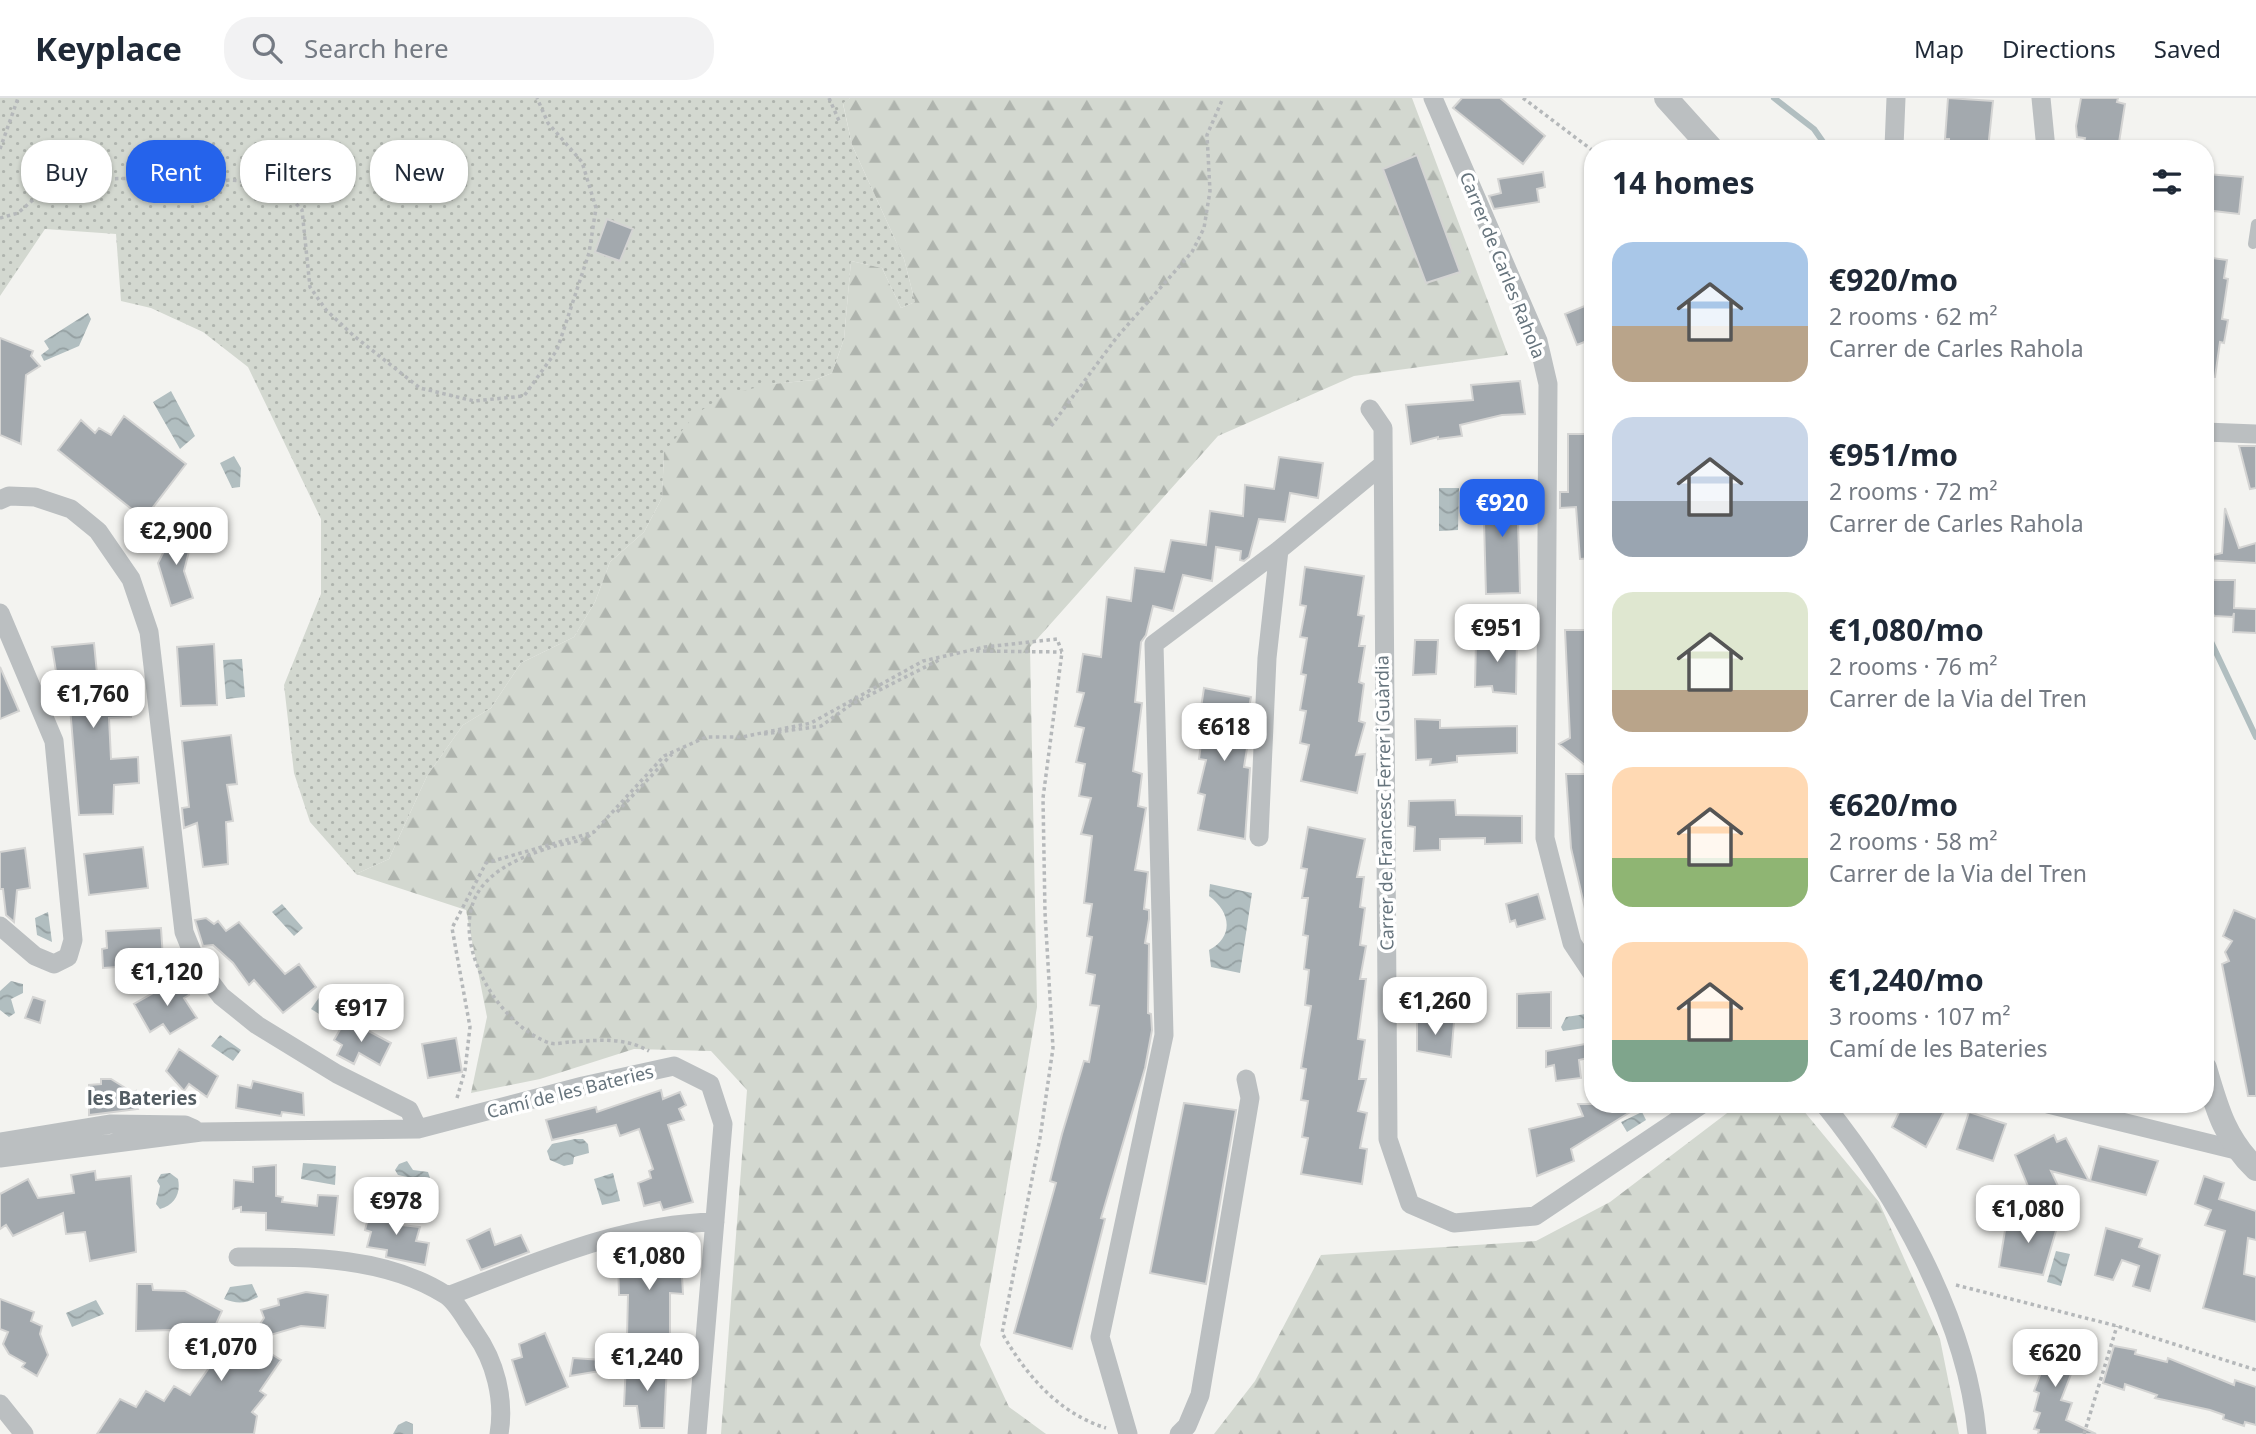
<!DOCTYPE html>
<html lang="en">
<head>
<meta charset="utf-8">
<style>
  body { margin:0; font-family:"Noto Sans",sans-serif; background:#f2f2f3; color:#1f2937; height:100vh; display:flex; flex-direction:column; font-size:26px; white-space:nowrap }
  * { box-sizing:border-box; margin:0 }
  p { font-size:23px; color:#747a83 }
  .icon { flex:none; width:38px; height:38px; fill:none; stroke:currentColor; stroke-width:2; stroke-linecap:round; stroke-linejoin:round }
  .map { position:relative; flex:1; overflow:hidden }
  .sheet { position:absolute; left:1584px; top:42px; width:630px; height:973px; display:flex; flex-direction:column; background:#fff; border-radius:28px; box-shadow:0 2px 5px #0004 }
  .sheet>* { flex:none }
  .hud { position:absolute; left:21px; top:42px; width:665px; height:63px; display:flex; gap:14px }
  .price { position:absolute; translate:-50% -60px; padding:0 16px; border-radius:14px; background:#fff; color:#222; font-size:23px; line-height:46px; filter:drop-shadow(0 2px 4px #0008) }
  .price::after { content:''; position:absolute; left:50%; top:42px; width:21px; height:16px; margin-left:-10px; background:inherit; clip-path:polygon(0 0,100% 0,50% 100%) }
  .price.active { background:#2563eb; color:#fff }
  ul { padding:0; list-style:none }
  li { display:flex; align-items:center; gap:21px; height:175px; padding:0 28px }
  li span { display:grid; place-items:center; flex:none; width:196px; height:140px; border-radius:21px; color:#555 }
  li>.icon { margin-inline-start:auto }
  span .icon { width:84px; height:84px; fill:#fffc; stroke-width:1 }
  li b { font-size:30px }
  h2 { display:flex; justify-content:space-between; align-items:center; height:84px; padding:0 28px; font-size:30px }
  .pill { padding:0 24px; border-radius:28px; background:#fff; box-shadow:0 2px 5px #0004; font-size:24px; line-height:63px }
  .pill.active { background:#2563eb; color:#fff }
  header { display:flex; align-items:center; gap:42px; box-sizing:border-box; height:98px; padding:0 35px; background:#fff; border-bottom:2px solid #e0e1e3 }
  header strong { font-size:33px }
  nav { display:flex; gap:38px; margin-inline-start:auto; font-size:24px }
  .search { width:490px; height:63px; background:#f2f2f3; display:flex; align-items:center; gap:18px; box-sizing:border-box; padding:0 24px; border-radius:28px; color:#747a83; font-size:26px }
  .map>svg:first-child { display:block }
  .grass { fill:url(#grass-dots) }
  .forest { fill:url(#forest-firs) }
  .water { fill:url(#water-waves) }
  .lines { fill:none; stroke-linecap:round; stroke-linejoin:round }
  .stream { stroke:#b1bec0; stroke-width:6 }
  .building { fill:#a3a9ae; stroke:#d4d4d3; stroke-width:2 }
  .path { stroke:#b5b8ba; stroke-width:3.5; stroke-dasharray:3.5 3.5; stroke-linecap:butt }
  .service { stroke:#bbbfc1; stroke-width:10 }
  .minor { stroke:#bbbfc1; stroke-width:19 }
  .tertiary { stroke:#bbbfc1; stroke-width:24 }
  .labels { text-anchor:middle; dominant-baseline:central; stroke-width:7; stroke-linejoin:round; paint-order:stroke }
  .street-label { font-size:18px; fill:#66747d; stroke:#fff }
  .neighbourhood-label { font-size:19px; font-weight:bold; fill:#535d63; stroke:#fff }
</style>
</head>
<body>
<header>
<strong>Keyplace</strong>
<div class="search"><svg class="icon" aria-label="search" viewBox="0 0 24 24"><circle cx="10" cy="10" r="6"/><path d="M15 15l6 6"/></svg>Search here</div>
<nav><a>Map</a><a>Directions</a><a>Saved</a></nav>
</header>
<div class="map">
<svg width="2256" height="1336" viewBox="0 0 2256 1336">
  <defs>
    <pattern id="grass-dots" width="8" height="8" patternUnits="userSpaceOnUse" patternTransform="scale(1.75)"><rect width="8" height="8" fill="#d3d8d0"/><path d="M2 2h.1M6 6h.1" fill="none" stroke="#afb4ae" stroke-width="1.8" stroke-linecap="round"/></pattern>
    <pattern id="forest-firs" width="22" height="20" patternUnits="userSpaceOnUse" patternTransform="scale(1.75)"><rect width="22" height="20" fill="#d3d8d0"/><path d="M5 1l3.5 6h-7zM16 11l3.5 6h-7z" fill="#afb4ae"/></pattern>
    <pattern id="water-waves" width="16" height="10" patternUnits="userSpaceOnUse" patternTransform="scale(1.75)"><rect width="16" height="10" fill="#b1bec0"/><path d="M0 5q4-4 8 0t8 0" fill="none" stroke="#949fa1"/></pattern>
  </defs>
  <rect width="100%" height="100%" fill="#f3f3f0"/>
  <!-- grass -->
  <path class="grass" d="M0,0H850L843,6L852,47L904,161L915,204L901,210L882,170L851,163L844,241L832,275L815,282L772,286L664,354L662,400L644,434L610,464L595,504L574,539L521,565L491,610L463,627L427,678L389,761L356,776L310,724L294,675L284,587L321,496V421L248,269L203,234L151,210L121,203L116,136L45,131L0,198Z"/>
  <!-- forest -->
  <path class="forest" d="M850,0H1412L1508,257L1354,278L1218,338L1030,549L1037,909L980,1247L1009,1309L1046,1336H721L747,992L711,953L634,951L540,981L471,995L487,919L466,812L356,776L389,761L427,678L463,627L491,610L521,565L574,539L595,504L610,464L644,434L662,400L664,354L696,316L725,297L772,286L815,282L832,275L844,241L851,163L882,170L901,210L915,204L904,161L852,47L843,5Z
    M1739,1006H1798L1879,1104L1940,1241L1959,1336H1214L1255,1283L1321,1157L1536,1143L1610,1104Z"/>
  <!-- water -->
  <path class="water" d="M88,215L91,221L79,248L44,263L41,257L49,251L44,243Z
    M171,293L195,338L180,351L153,304Z
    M234,358L241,370L240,389L232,390L220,365Z
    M1439,390H1459L1458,432L1439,433Z
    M242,561L245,599L226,601L223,562Z
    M1210,786L1252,795L1240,875L1211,869L1209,852C1235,838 1230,813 1209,798Z
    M282,806L303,830L294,838L272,814Z
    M48,814L52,844L37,837L35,820Z
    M11,883L23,886V895L11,901L15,915L9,919L0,912V893Z
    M323,894L332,899L321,917L311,911Z
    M1592,915V929L1563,933L1561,929L1566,919Z
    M220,937L241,952L233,963L211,948Z
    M1642,1014L1646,1022L1627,1034L1621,1024Z
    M575,1041H583L588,1046L589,1055L574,1059L573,1066L564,1068L550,1062L547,1053L552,1046Z
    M407,1063L413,1072L428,1074L430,1080L428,1087L416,1091L412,1080L398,1077L395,1072L399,1066Z
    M303,1065L336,1068L335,1087L301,1081Z
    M170,1075L178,1081C181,1095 175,1107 160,1111L156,1106L160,1088L157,1083L161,1076Z
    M613,1075L620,1103L602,1107L594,1081Z
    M2056,1153L2070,1156L2061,1188L2047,1184Z
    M252,1186L258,1199C245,1206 237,1206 224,1201L230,1189Z
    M96,1202L104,1216L72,1229L66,1215Z
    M406,1323L413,1326V1336H393L398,1327Z"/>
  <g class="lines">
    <!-- stream -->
    <path class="stream" d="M1774,0L1814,31L1828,51
      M2205,531L2256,639"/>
  </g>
  <!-- building -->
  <path class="building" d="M1462,0H1500L1545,38L1523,66L1453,10Z
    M1948,0L1993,3L1988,51H1949V41H1945Z
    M2081,0H2118L2117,4L2125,6L2118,51H2083L2085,40L2077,39L2076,28Z
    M1417,57L1460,174L1426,185L1383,71Z
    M1543,74L1545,89L1537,91L1539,104L1494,111L1489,98L1501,95L1498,81Z
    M2207,76L2243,79L2239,116L2205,112Z
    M607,121L633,131L620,163L595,154Z
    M2205,159L2227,162L2224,180L2228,181L2222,221L2228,222L2224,245L2220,244L2215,279L2205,278Z
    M1592,205V241L1577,247L1565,216Z
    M0,240L33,253L31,258L40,268L26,277L21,346L0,337Z
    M1520,283L1525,316L1502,317L1460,327L1462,338L1438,341V339L1411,346L1406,307L1473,302L1471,287Z
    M124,318L186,366L144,421L58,352L81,322L95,335L99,330L111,337Z
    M1568,336H1590L1592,460L1580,461L1576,409L1560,410V394H1568Z
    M2239,348H2256V390L2250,391Z
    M1279,359L1323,365L1318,400L1290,395L1285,424L1259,421L1249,459L1244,463L1240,462L1241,453L1216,449L1212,483L1183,477L1173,513L1153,508L1146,537L1141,544L1135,604L1142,605L1133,673L1142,676L1138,708L1146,710L1135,772L1148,774L1144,811L1149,812V821L1145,845L1149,846L1148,915L1151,916L1152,932L1145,970L1101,1120L1105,1121L1072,1251L1014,1235L1056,1085L1050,1083L1062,1036L1084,963L1089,964L1099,908L1090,907L1095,877L1086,875L1092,839L1087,838L1092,806L1084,805L1092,738L1081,736L1091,700L1079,698L1085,666L1076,664L1084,630L1075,628L1084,595L1077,594L1083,556L1101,559L1107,499L1131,503L1135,470L1164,474L1171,442L1206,447L1210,413L1243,418L1245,387L1274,391Z
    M1517,386L1520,495L1486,496L1483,387Z
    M2225,410L2239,450L2256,445V465L2206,462L2205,459L2222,455Z
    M178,425L192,441L184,473L193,500L171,508L158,465Z
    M1305,469L1364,478L1358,517L1364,518L1359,548H1365L1359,584L1364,586L1359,623L1365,625L1356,657L1365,656L1357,695L1301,683L1309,647L1300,645L1306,613L1300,612L1306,577L1301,576L1307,540L1300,539L1306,508L1300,507Z
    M2207,482H2235L2234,510L2256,511V535L2233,534L2234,515L2233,519L2214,518L2206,500Z
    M1565,532H1592V673L1559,646L1570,640Z
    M1476,540H1517L1516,596L1493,594L1492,588L1475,589Z
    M1415,542H1438L1436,576L1413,577Z
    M94,545L99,596L130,595L131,619L109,620L111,661L138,659L139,685L114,687L113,716L79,717L68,585L58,586L52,549Z
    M214,546L217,607L181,608L177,549Z
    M0,569L19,613L0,621Z
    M1204,590L1251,599L1244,637L1249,638L1244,669L1250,670L1245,741L1198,732L1205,697L1198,695L1206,662L1199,661L1203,630L1198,629Z
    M1415,621L1440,622V630L1517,628V655L1457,658V664L1430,667L1431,661L1416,662Z
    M231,637L237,686L227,687L233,723L226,724L228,766L203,769L197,725L184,730L182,710L189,709L182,643Z
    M1566,676H1592V815H1586L1571,750Z
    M1455,702L1456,717L1522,718V745L1485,746V740L1440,741V752L1414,753L1415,729L1408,728L1409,703Z
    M1308,729L1365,741L1357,779H1364L1360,809L1365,810L1360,847L1366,848L1360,881H1366L1358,941L1365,942L1359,981H1366L1358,1013L1367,1015L1360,1050L1367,1051L1362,1086L1301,1076L1308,1040L1302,1039L1308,1003L1301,1002L1306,971L1301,970L1311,908L1305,907L1309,872L1304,871L1308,838L1303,837L1308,800H1302L1307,771L1301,770Z
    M143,749L148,790L89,797L84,756Z
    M25,750L30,790L17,792L14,824L6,817L3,791H0V754Z
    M1538,796L1545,821L1517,829L1515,822L1510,824L1506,806Z
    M2234,812L2256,821V998H2248L2222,866L2229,863L2225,854L2232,843L2223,838Z
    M206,820L214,826L218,823L226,833L239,824L285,876L299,866L316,889L283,915L254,882L249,887L233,865L213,847L203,848L195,822Z
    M161,830L164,876L133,878L132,868L103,870L102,851L107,850L106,833Z
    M180,880L189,897L184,900L197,920L170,936L163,926L150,934L134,906Z
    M1551,894V930H1517V896Z
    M33,899L45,903L40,925L25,920Z
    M346,921L391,945L380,967L359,955L354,966L337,957L342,947L334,942Z
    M1417,921L1454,924L1451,959L1417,953Z
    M456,940L462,974L428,980L422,946Z
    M1591,945L1592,959L1579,962L1581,980L1556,983L1554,967L1546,969V953Z
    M179,951L218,978L207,999L189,986L184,993L166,973Z
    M101,981H111L127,991L128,996L136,993L138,1011L89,1017V987L101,986Z
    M253,983L303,995L304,1017L282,1014L281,1018L236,1010L238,987L251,990Z
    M661,992L663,1001L680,994L686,1007L679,1011L684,1022L668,1027L693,1104L663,1112L660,1104L644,1108L638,1085L651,1080L649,1073L653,1071L639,1031L620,1038L616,1027L552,1042L546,1022L596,1009L597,1014Z
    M1184,1005L1236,1012L1206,1186L1150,1175Z
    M1578,1006H1643L1571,1051L1574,1063L1537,1078L1529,1031L1583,1018Z
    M1903,1006H1948L1926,1049L1892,1029Z
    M1969,1014L2006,1026L1993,1063L1957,1051Z
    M2054,1037L2057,1044L2066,1040L2089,1083L2051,1073L2059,1090L2035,1105L2015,1057Z
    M2099,1048L2158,1063L2146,1097L2090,1083Z
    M276,1067V1098L283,1099L282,1104L317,1108L318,1097L338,1098L334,1137L266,1132V1115L241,1114V1109L233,1111L234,1082L253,1084V1069Z
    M95,1073L96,1082L131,1078L136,1154L90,1163L85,1134L66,1136L63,1115L13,1138L6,1127L0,1131V1096L28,1081L38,1100L74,1095L71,1077Z
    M2204,1078L2224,1085L2219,1101L2256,1113V1142L2248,1140L2244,1176L2256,1179V1224L2203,1210L2225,1133L2205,1127L2211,1112L2195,1106Z
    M370,1112L403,1116L402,1127L420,1129L416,1143L429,1145L425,1167L386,1159L387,1152L367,1149L371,1134L365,1132Z
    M2019,1116L2058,1126L2043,1177L1999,1169L2006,1126L2015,1129Z
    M2106,1130L2142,1141L2139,1149L2160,1157L2150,1193L2133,1188L2139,1168L2122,1162L2113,1182L2095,1177Z
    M490,1131L495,1147L521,1137L529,1154L481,1172L467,1142Z
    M651,1155V1161L681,1159L683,1196L670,1195V1238H627L628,1197H619L618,1164H626L625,1156Z
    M137,1186H152L153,1192L185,1193L222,1213L207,1246L173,1232L136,1233Z
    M306,1194L328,1197L325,1230L301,1228L250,1243L281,1262L260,1293L266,1297L252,1314L257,1318L254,1336H97L120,1301L136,1309L146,1293L164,1303L174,1288L190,1297L225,1247L239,1258L264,1220L261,1212L279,1207L278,1201Z
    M0,1201L34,1214L31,1223L42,1228L40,1236L48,1257L37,1278L22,1269L25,1265L9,1256L3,1246L8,1234L0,1231Z
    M545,1235L568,1289L526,1307L512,1262L522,1259L519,1246Z
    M2041,1240L2080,1253L2061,1302L2072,1305L2066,1322L2096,1336H2038L2039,1332L2034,1331L2040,1315L2034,1313L2039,1295L2034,1293L2040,1277L2035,1275L2040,1258L2036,1257Z
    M2114,1248L2136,1252L2135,1256L2167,1264L2168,1260L2234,1287L2235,1282L2256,1289V1327L2245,1324L2244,1328L2223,1321L2224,1317L2210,1312L2155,1300L2157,1297L2125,1286L2124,1292L2103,1285Z
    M573,1260L618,1263V1270L570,1278Z
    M626,1264L667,1267L664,1330H640L637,1308H624Z"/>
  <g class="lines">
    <!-- path -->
    <path class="path" d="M829,0L840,25
      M1523,0L1592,52
      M0,51L18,0
      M0,120L18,115L67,72L100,81L146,80L182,87L230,82L261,85L286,95L302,112L310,189L326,212L354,238L420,290L474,303L524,298L557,252L589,155L596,110L582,64L548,25L537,0
      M1051,328L1117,239L1192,154L1204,130L1210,93L1207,37L1223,0
      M976,553L1062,554
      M764,636L821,628L852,606L941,561
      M617,714L672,656
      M590,737C581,744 567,745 555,748C532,755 502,766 485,785C441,833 497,928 550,945C556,947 565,944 571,944C599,942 624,939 649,953
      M457,1000L465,972L470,929L452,830L486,765L594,734L664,658L706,639H742L811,625L923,563L985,549L1057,541L1062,554L1043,700L1045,815L1053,950L1040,1040L1002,1235C1026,1277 1058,1315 1106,1330
      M1956,1187L2117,1228L2256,1272
      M2084,1336L2117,1228"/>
    <!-- service -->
    <path class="service" d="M2253,146L2256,126"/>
    <!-- minor -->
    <path class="minor" d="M1433,0L1538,243L1548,286L1545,740L1572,845L1592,875
      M2041,0L2046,51
      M1894,49L1896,0
      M1370,311L1383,330L1388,1041L1410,1106L1454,1125L1535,1118L1702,1006
      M2205,334L2256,336
      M0,402L9,398L35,399L71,411L98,433L131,481L149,534L184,834L197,866L221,898L257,927L337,976L409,1012L418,1031
      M0,515L54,643L73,842L68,859L54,866L35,858L0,828
      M1259,739L1267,560L1279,452
      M1824,1006C1895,1094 1967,1221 1977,1336
      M2048,1006L2236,1052
      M0,1044L111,1026L185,1027L194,1031
      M0,1060L201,1034L418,1031L583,988L674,968L710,986L723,1026L697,1336
      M238,1159C307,1159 385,1158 446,1197C457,1204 467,1224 475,1235C495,1263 505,1301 499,1336
      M448,1198C535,1165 620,1126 715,1124
      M0,1306L24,1336
      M1128,1336L1100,1239L1164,937L1154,546L1279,452L1381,368
      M1179,1336L1187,1328L1200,1297L1250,1000L1246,981"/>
    <!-- tertiary -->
    <path class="tertiary" d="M1666,0L1712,51
      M2205,970C2217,1011 2225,1041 2256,1071"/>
  </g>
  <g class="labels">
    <!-- street labels -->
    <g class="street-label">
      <text transform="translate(1503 167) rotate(68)">Carrer de Carles Rahola</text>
      <text transform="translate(1384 705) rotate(-91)">Carrer de Francesc Ferrer i Guàrdia</text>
      <text transform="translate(570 993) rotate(-14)">Camí de les Bateries</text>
    </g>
    <!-- neighbourhood labels -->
    <g class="neighbourhood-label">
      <text x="142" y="1000">les Bateries</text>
    </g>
  </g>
</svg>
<b class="price active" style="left:1502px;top:441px">€920</b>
<b class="price" style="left:176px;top:469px">€2,900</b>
<b class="price" style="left:1497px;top:566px">€951</b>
<b class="price" style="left:93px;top:632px">€1,760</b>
<b class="price" style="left:1224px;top:665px">€618</b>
<b class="price" style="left:167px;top:910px">€1,120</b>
<b class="price" style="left:1435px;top:939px">€1,260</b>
<b class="price" style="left:361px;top:946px">€917</b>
<b class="price" style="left:396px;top:1139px">€978</b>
<b class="price" style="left:2028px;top:1147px">€1,080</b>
<b class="price" style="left:649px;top:1194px">€1,080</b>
<b class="price" style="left:221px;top:1285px">€1,070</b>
<b class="price" style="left:2055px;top:1291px">€620</b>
<b class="price" style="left:647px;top:1295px">€1,240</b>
<div class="hud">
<a class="pill">Buy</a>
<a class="pill active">Rent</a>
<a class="pill">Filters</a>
<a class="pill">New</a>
</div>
<section class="sheet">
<h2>14 homes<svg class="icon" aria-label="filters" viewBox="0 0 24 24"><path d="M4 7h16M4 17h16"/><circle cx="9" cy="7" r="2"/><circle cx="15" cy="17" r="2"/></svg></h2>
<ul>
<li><span style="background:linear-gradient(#a9c7e8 60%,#b9a48a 0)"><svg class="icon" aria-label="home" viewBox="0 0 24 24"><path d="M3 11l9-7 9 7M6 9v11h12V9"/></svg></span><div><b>€920/mo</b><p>2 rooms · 62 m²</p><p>Carrer de Carles Rahola</p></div></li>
<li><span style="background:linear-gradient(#c9d6e8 60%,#9aa5b1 0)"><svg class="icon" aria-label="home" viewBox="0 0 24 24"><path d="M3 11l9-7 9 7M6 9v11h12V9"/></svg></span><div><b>€951/mo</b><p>2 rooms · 72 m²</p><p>Carrer de Carles Rahola</p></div></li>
<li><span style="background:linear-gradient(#dfe7d0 70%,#b9a48a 0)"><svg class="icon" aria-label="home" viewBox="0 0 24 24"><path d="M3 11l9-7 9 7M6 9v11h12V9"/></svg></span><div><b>€1,080/mo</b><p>2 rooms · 76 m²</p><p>Carrer de la Via del Tren</p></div></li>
<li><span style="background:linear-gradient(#ffd9b3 65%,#8fb573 0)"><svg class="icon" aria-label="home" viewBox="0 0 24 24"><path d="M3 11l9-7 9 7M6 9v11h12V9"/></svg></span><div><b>€620/mo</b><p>2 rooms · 58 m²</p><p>Carrer de la Via del Tren</p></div></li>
<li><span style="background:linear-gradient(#ffd9b3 70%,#7fa58c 0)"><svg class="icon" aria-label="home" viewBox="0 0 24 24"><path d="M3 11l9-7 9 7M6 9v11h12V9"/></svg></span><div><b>€1,240/mo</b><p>3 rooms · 107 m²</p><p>Camí de les Bateries</p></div></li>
</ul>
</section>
</div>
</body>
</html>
